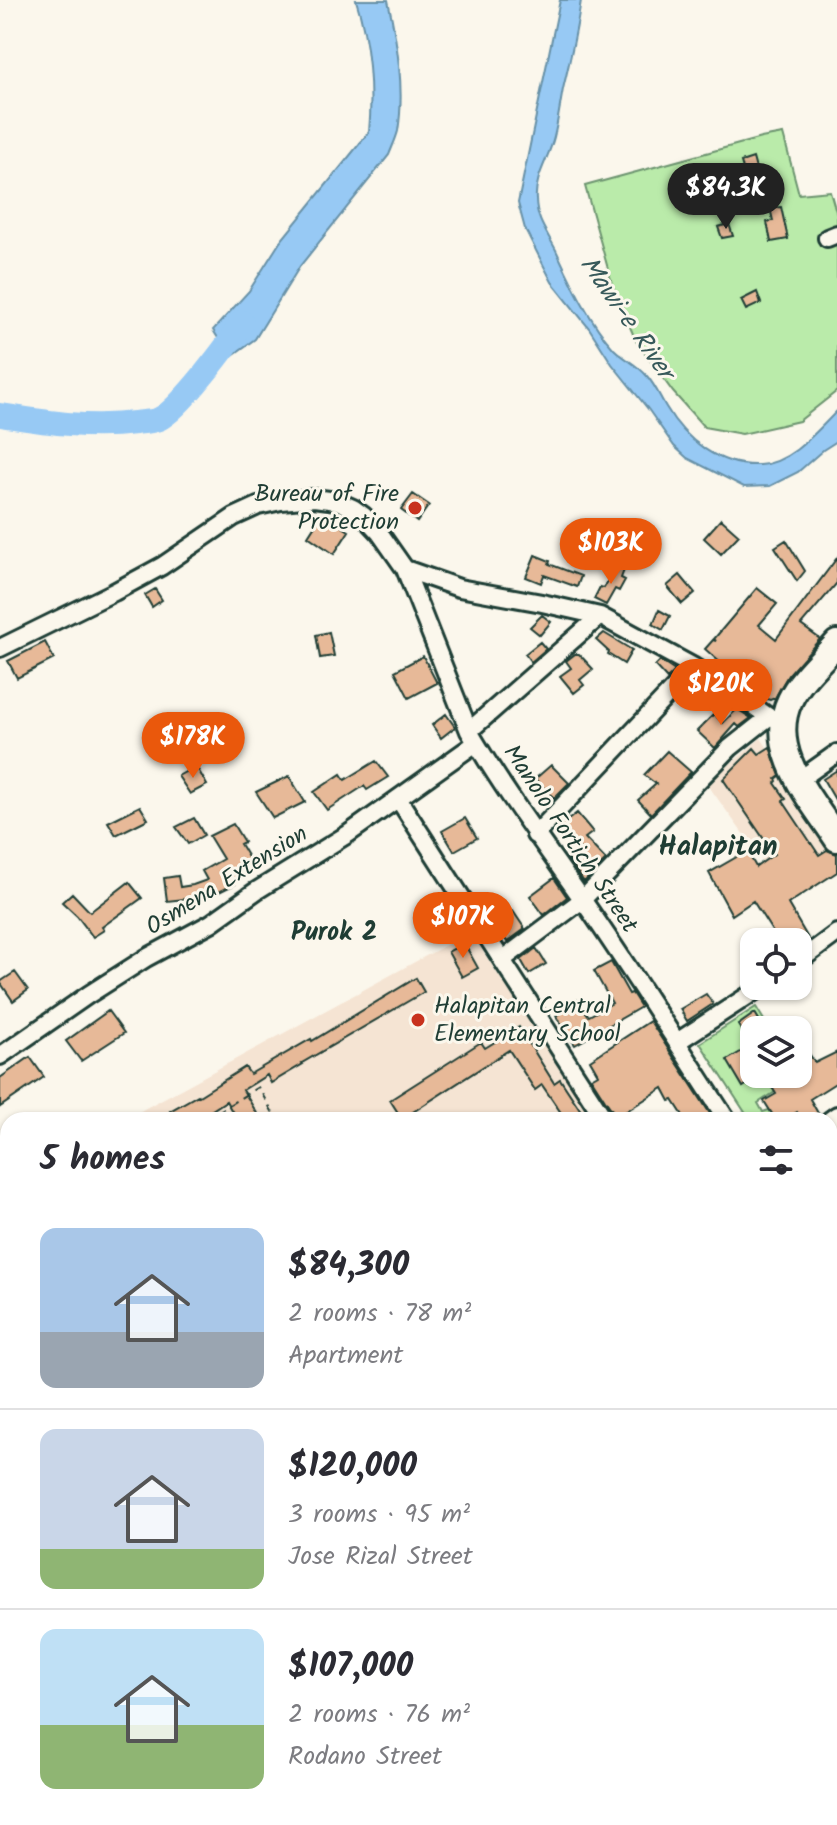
<!DOCTYPE html>
<html lang="en">
<head>
<meta charset="utf-8">
<style>
  body { margin:0; font-family:Kalam,sans-serif; background:#f2f2f3; color:#2b2b33; height:100vh; display:flex; flex-direction:column; font-size:30px; white-space:nowrap }
  * { box-sizing:border-box; margin:0 }
  p { font-size:26px; color:#7c7c81 }
  .icon { flex:none; width:44px; height:44px; fill:none; stroke:currentColor; stroke-width:2; stroke-linecap:round; stroke-linejoin:round }
  .map { position:relative; flex:1; overflow:hidden }
  .side { position:absolute; left:0px; top:1112px; width:838px; height:714px; display:flex; flex-direction:column; background:#fff; border-radius:24px 24px 0 0; box-shadow:0 2px 6px #0004 }
  .side>* { flex:none }
  .fabs { position:absolute; left:740px; top:928px; display:grid; gap:16px }
  .fabs a { display:grid; place-items:center; width:72px; height:72px; border-radius:16px; background:#fff; box-shadow:0 2px 6px #0004; font-size:40px }
  .price { position:absolute; translate:-50% -68px; padding:0 18px; border-radius:28px; background:#ea580c; color:#fff; font-size:26px; line-height:52px; filter:drop-shadow(0 2px 4px #0008) }
  .price::after { content:''; position:absolute; left:50%; top:48px; width:24px; height:18px; margin-left:-12px; background:inherit; clip-path:polygon(0 0,100% 0,50% 100%) }
  .price.selected { background:#222; color:#fff }
  ul { padding:0; list-style:none }
  li { display:flex; align-items:center; gap:24px; height:200px; padding:0 40px }
  li+li { border-top:2px solid #e1e1e2 }
  li span { display:grid; place-items:center; flex:none; width:224px; height:160px; border-radius:16px; color:#555 }
  li>.icon { margin-inline-start:auto }
  span .icon { width:96px; height:96px; fill:#fffc; stroke-width:1 }
  li b { font-size:34px }
  h2 { display:flex; justify-content:space-between; align-items:center; height:96px; padding:0 40px; font-size:34px }
  .map>svg:first-child { display:block }
  .built { fill:#f5e4d3 }
  .green { fill:#baebaa; stroke:#6c946f; stroke-width:2 }
  .water { fill:#97c9f4; stroke:#6791a7; stroke-width:2 }
  .lines { fill:none; stroke-linecap:round; stroke-linejoin:round }
  .river { stroke:#97c9f4; stroke-width:24 }
  .building { fill:#e7b998; stroke:#1f3d34; stroke-width:2 }
  .minor-casing { stroke:#1f3d34; stroke-width:22 }
  .highway-casing { stroke:#1f3d34; stroke-width:30 }
  .path { stroke:#1f3d34; stroke-width:2; stroke-dasharray:8 6; stroke-linecap:butt }
  .minor { stroke:#fbf7ec; stroke-width:16 }
  .highway { stroke:#fbf7ec; stroke-width:24 }
  .poi-dot { fill:#c8321e; stroke:#fbf7ec; stroke-width:3 }
  .labels { text-anchor:middle; dominant-baseline:central; stroke-width:6; stroke-linejoin:round; paint-order:stroke }
  .poi-label { font-size:24px; fill:#1f3d34; stroke:#fbf7ec; text-anchor:end }
  .street-label { font-size:24px; fill:#1f3d34; stroke:#fbf7ec }
  .water-label { font-size:26px; font-style:italic; fill:#37595a; stroke:#fbf7ec }
  .neighbourhood-label { font-size:26px; font-weight:bold; fill:#1f3d34; stroke:#fbf7ec }
  .quarter-label { font-size:28px; font-weight:bold; fill:#1f3d34; stroke:#fbf7ec }
</style>
</head>
<body>
<div class="map">
<svg width="837" height="1825" viewBox="0 0 837 1825">
  <rect width="100%" height="100%" fill="#fbf7ec"/>
  <filter id="ink" filterUnits="userSpaceOnUse"><feTurbulence type="fractalNoise" baseFrequency=".0125" numOctaves="2"/><feDisplacementMap in="SourceGraphic" scale="16" xChannelSelector="R" yChannelSelector="G"/><feConvolveMatrix kernelMatrix="1 2 1 2 8 2 1 2 1" color-interpolation-filters="sRGB"/></filter>
  <g filter="url(#ink)">
    <!-- built -->
    <path class="built" d="M761,738L833,846L778,882L707,784Z
      M470,932L594,1120H128L144,1109Z"/>
    <!-- green -->
    <path class="green" d="M783,134L799,194L830,191L837,215V391L799,421L742,434L704,427L673,392L636,341L613,287L585,186L761,138Z
      M756,1007L770,1030H754V1044L728,1060L743,1086L764,1074L775,1092L758,1103L763,1112L769,1110L776,1120H750L700,1043Z"/>
    <!-- water -->
    <path class="water" d="M356,0H388C397,42 405,88 398,131C396,139 392,147 389,155L300,266L255,339L230,357L213,330L249,291L280,242L369,132C373,90 369,40 356,0Z
      M560,0H581C577,30 570,60 563,89C560,105 558,121 554,137C549,158 534,178 536,200C537,222 547,232 556,250C571,282 590,323 614,349C624,359 638,365 647,376C655,385 660,397 666,407C685,440 720,467 759,465C790,464 817,431 837,411V441L823,450L798,472L770,486L744,487L687,458L674,446L648,409L612,364L589,328L552,282L525,229L518,203Z"/>
    <g class="lines">
      <!-- river -->
      <path class="river" d="M0,415C46,422 88,429 135,423C142,422 152,422 159,419C179,410 230,343 242,322"/>
    </g>
    <!-- building -->
    <path class="building" d="M753,158L759,180L747,183L741,162Z
      M781,207L788,239L771,242L767,222L773,221L770,208Z
      M729,224L733,236L722,238L718,227Z
      M757,292L761,303L746,310L741,300Z
      M413,494L429,505L417,522L401,510Z
      M322,514L349,531L334,554L308,536Z
      M721,519L739,535L721,554L704,538Z
      M786,540L805,571L797,581L775,547Z
      M535,555L550,561L549,564L581,576L577,587L544,575L541,583L526,577Z
      M837,558V583L801,625L820,639L788,675L775,698L770,700L760,697L753,692L705,649L713,640L716,641L714,639L757,588L777,604L759,625L776,639Z
      M616,566L624,570L621,578L625,580L619,591L615,589L606,605L594,599L600,587L604,588Z
      M680,575L695,593L682,604L667,586Z
      M155,589L162,600L152,607L145,595Z
      M659,610L670,616L663,630L653,624Z
      M542,615L551,622L540,635L530,627Z
      M329,632L334,656L320,658L316,635Z
      M604,633L632,650L624,664L608,654L609,652L596,640Z
      M45,642L54,659L17,678L8,661Z
      M540,642L546,649L531,662L525,654Z
      M575,654H579L593,669L580,680L584,685L574,693L560,676L571,668L566,661Z
      M423,656L437,683L409,698L395,671Z
      M660,661L675,671L667,679L655,666Z
      M737,709L751,718L739,727L736,724L715,748L697,731L714,714L723,723Z
      M446,714L455,727L441,738L432,725Z
      M770,747L780,776L776,779L777,781L775,783L786,799L783,801L819,855L827,850L837,854V872L788,904L809,940L798,948V942H779L753,901L732,915L709,873L747,851L756,867L774,854L723,779L754,748L759,754Z
      M667,751L691,772L651,814L638,800L656,784L644,775Z
      M376,761L388,777L367,790L364,786L327,810L314,792L341,774L345,780Z
      M551,765L569,783L554,798L535,779Z
      M196,766L207,785L190,794L178,776Z
      M837,770V803L823,779Z
      M289,776L305,802L273,818L256,792Z
      M140,806L148,819L116,835L108,822Z
      M577,813L593,832L585,838L606,860L584,882L568,859L580,849L560,824L566,818L568,820Z
      M194,818L204,835L188,844L176,827Z
      M465,818L477,838L454,851L442,831Z
      M233,824L244,842L240,844L255,869L233,881L235,884L215,894L214,891L194,898L167,901L164,878L178,876L180,887L193,885L207,880L202,871L223,859L209,836Z
      M554,878L567,897L544,915L530,896Z
      M129,882L142,898L102,927L104,930L93,937L77,916L62,902L72,893L90,912Z
      M513,911L525,929L507,942L495,923Z
      M464,943L478,968L462,977L448,952Z
      M536,948L546,964L529,974L521,960Z
      M611,962L629,994L632,993L641,1007L575,1045L556,1016L577,1000L589,1016L612,1003L594,971Z
      M15,972L28,990L13,1001L0,982Z
      M416,978L424,992L302,1063L303,1064L271,1083L267,1075L243,1090L261,1120H237L226,1101L197,1120H175L170,1111L198,1095L199,1096L245,1067L250,1074L311,1039L312,1041Z
      M706,994L713,1004L687,1021L680,1009Z
      M108,1011L124,1033L81,1061L66,1041Z
      M755,1013L765,1030H754V1080L743,1087L727,1060L751,1046L738,1025Z
      M650,1021L700,1098L714,1120H686L673,1100L670,1101L663,1088L617,1117L605,1100L591,1078L598,1074L590,1060Z
      M519,1027L554,1083L560,1079L587,1120H566L542,1085L535,1090L509,1050L402,1119L390,1100L481,1042L485,1048Z
      M798,1036L815,1063L837,1052V1082L810,1099L819,1115L811,1120H802L797,1112L784,1120H776L764,1101L776,1094L764,1074H798Z
      M30,1057L44,1077L0,1107V1078Z"/>
    <g class="lines">
      <!-- minor casing -->
      <g class="minor-casing">
        <path id="minor" d="M827,238L837,234
          M405,569L469,731C504,791 543,843 582,899C632,971 679,1046 727,1120
          M0,648L114,592L162,566L234,517L258,506L281,501L314,498L337,501L353,508L364,516L379,532L405,569L459,588L542,603L600,616L694,667L729,689L769,717
          M469,731L600,616
          M799,780L837,753
          M399,800L605,1120
          M535,835L694,667
          M502,960L582,900L730,748L769,717L777,719
          M798,962L837,933
          M677,1042L763,986
          M0,1056L88,995L146,958L211,923L256,891L348,834L476,743
          M830,1120L837,1115
          M830,1284L837,1295
          M0,1518L8,1521
          M830,1546L837,1557
          M830,1588L837,1585
          M830,1742L837,1741"/>
      </g>
      <!-- highway casing -->
      <g class="highway-casing">
        <path id="highway" d="M837,643C821,661 800,679 790,700C766,750 811,799 837,839"/>
      </g>
      <!-- path -->
      <path class="path" d="M205,1120L258,1087L277,1120"/>
      <!-- minor -->
      <use href="#minor" class="minor"/>
      <!-- highway -->
      <use href="#highway" class="highway"/>
    </g>
  </g>
  <!-- markers -->
  <g class="poi-dot">
    <circle cx="415" cy="508" r="8"/>
    <circle cx="418" cy="1020" r="8"/>
  </g>
  <g class="labels">
    <!-- poi labels -->
    <g class="poi-label">
      <text x="399" y="494">Bureau of Fire<tspan x="399" dy="28">Protection</tspan></text>
      <text x="434" y="1006" text-anchor="start">Halapitan Central<tspan x="434" dy="28">Elementary School</tspan></text>
    </g>
    <!-- street labels -->
    <g class="street-label">
      <text transform="translate(570 839) rotate(56)">Manolo Fortich Street</text>
      <text transform="translate(227 881) rotate(-32)">Osmena Extension</text>
    </g>
    <!-- water labels -->
    <g class="water-label">
      <text transform="translate(626 318) rotate(55)">Mawi-e River</text>
    </g>
    <!-- neighbourhood labels -->
    <g class="neighbourhood-label">
      <text x="334" y="933">Purok 2</text>
    </g>
    <!-- quarter labels -->
    <g class="quarter-label">
      <text x="718" y="847">Halapitan</text>
    </g>
  </g>
</svg>
<div class="fabs">
<a><svg class="icon" aria-label="locate" viewBox="0 0 24 24"><circle cx="12" cy="12" r="6"/><path d="M12 2v4M12 18v4M2 12h4M18 12h4"/></svg></a>
<a><svg class="icon" aria-label="layers" viewBox="0 0 24 24"><path d="M12 4l9 5-9 5-9-5zM3 14l9 5 9-5"/></svg></a>
</div>
<b class="price selected" style="left:726px;top:231px">$84.3K</b>
<b class="price" style="left:611px;top:586px">$103K</b>
<b class="price" style="left:721px;top:727px">$120K</b>
<b class="price" style="left:193px;top:780px">$178K</b>
<b class="price" style="left:463px;top:960px">$107K</b>
<section class="side">
<h2>5 homes<svg class="icon" aria-label="filters" viewBox="0 0 24 24"><path d="M4 7h16M4 17h16"/><circle cx="9" cy="7" r="2"/><circle cx="15" cy="17" r="2"/></svg></h2>
<ul>
<li><span style="background:linear-gradient(#a9c7e8 65%,#9aa5b1 0)"><svg class="icon" aria-label="home" viewBox="0 0 24 24"><path d="M3 11l9-7 9 7M6 9v11h12V9"/></svg></span><div><b>$84,300</b><p>2 rooms · 78 m²</p><p>Apartment</p></div></li>
<li><span style="background:linear-gradient(#c9d6e8 75%,#8fb573 0)"><svg class="icon" aria-label="home" viewBox="0 0 24 24"><path d="M3 11l9-7 9 7M6 9v11h12V9"/></svg></span><div><b>$120,000</b><p>3 rooms · 95 m²</p><p>Jose Rizal Street</p></div></li>
<li><span style="background:linear-gradient(#bfe0f5 60%,#8fb573 0)"><svg class="icon" aria-label="home" viewBox="0 0 24 24"><path d="M3 11l9-7 9 7M6 9v11h12V9"/></svg></span><div><b>$107,000</b><p>2 rooms · 76 m²</p><p>Rodano Street</p></div></li>
</ul>
</section>
</div>
</body>
</html>
